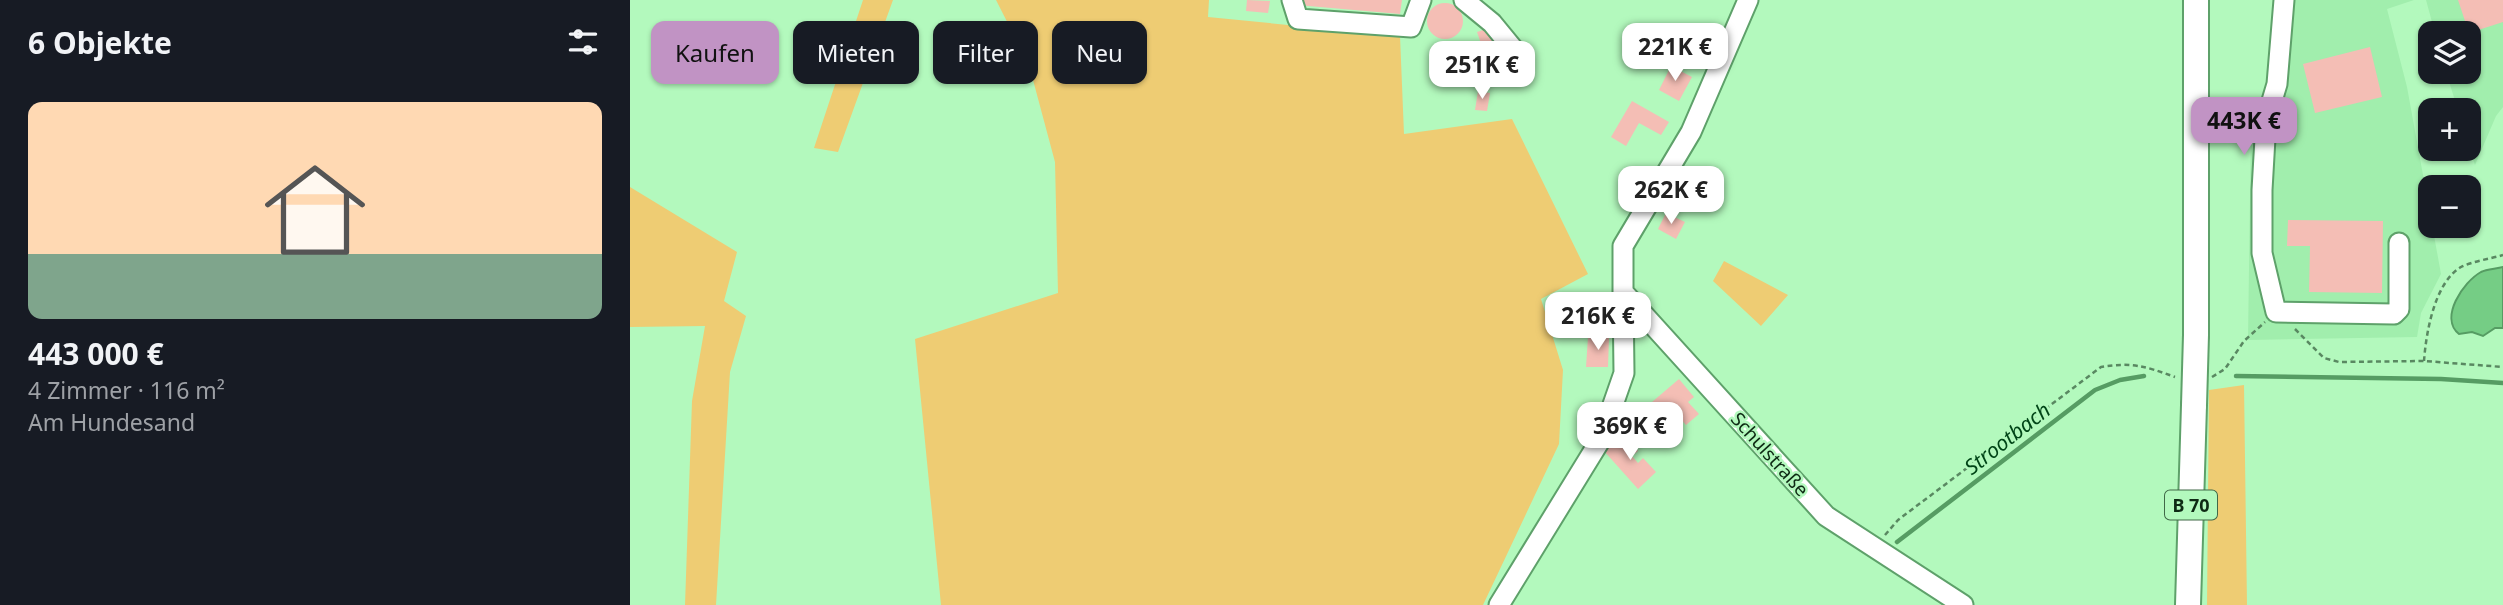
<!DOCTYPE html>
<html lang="de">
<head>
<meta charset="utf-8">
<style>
  body { margin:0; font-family:"Noto Sans",sans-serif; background:#242831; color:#f1f3f6; height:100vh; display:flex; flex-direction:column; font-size:26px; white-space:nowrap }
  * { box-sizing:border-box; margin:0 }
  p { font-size:23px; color:#9ea1a6 }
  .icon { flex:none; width:38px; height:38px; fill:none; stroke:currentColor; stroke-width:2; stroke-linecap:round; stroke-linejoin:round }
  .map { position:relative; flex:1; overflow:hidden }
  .panel { display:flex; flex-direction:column; background:#171b24; width:630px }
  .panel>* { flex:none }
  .hud { position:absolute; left:21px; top:21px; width:665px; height:63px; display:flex; gap:14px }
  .tools { position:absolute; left:1788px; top:21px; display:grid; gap:14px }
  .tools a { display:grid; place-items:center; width:63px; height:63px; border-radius:14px; background:#171b24; box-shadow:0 2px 5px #0004; font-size:35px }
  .price { position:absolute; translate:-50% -60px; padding:0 16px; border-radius:14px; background:#fff; color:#222; font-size:23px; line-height:46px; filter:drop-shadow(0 2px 4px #0008) }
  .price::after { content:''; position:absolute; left:50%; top:42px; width:21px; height:16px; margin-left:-10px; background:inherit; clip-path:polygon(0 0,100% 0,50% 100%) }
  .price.active { background:#c193c4; color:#111 }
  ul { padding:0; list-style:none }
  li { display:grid; align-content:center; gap:14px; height:371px; padding:0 28px }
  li+li { border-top:2px solid #363941 }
  li span { display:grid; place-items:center; height:217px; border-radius:14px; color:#555 }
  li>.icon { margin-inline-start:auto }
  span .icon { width:126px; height:126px; fill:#fffc; stroke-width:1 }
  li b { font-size:30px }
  h2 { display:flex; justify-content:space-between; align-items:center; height:84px; padding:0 28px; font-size:30px }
  .pill { padding:0 24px; border-radius:14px; background:#171b24; box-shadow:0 2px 5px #0004; font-size:24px; line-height:63px }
  .pill.active { background:#c193c4; color:#111 }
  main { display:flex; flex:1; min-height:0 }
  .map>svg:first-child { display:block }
  .built { fill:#a1eead }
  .green { fill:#eecc73 }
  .water { fill:#75cd85; stroke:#569c63; stroke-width:2 }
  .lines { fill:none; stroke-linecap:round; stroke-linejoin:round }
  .stream { stroke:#569c63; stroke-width:4.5 }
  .building { fill:#f4beb5 }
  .minor-casing { stroke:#5ea16a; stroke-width:23 }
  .major-casing { stroke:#5ea16a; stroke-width:28 }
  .path { stroke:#598861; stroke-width:2.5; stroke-dasharray:5 3.5; stroke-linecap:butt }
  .minor { stroke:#fff; stroke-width:19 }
  .major { stroke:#fff; stroke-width:24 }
  .major-bridge-casing { stroke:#5ea16a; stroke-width:28; stroke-linecap:butt }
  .major-bridge { stroke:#fff; stroke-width:24 }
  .labels { text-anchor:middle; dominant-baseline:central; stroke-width:5; stroke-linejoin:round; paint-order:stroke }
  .shield { fill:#b3f9bd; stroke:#406847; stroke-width:2 }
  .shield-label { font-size:18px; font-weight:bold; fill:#0e2a14 }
  .street-label { font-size:19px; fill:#0e2a14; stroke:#b3f9bd }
  .water-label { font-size:21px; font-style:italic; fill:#004517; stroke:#b3f9bd }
</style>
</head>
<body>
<main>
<section class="panel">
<h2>6 Objekte<svg class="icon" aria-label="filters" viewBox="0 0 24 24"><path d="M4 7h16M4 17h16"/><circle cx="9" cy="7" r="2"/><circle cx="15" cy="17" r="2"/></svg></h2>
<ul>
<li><span style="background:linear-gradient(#ffd9b3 70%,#7fa58c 0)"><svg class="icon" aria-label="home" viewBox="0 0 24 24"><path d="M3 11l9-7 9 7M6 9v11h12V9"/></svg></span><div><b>443 000 €</b><p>4 Zimmer · 116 m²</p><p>Am Hundesand</p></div></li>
</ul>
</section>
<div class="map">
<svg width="1873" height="605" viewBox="0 0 1873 605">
  <rect width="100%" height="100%" fill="#b3f9bd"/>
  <!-- built -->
  <path class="built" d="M1647,0H1784L1757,9L1777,87L1811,274L1791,313L1787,337L1618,340L1621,125L1640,83Z
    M1796,0H1873V107L1866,116L1845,165L1839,148V110H1828L1816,72H1839V33H1805Z"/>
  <!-- green -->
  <path class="green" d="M233,0H263L208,152L184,148Z
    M366,0H579L578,17L770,36L774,134L882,119L958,274L911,299L933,370L929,444L853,605H311L285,339L428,293L425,162L399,65Z
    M0,187L107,252L94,301L116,316L100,372L86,605H55L62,401L75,326L0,327Z
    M1094,261L1158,295L1131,326L1083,281Z
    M1614,385L1617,605H1577L1579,390Z"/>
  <!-- water -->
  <path class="water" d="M1873,267V328H1865L1853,336L1842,332L1829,334C1809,318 1833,282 1851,272C1857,269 1866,269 1873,267Z"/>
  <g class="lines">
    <!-- stream -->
    <path class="stream" d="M1606,376L1811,379L1873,383
      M1267,542L1465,390L1490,380L1514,376"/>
  </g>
  <!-- building -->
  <path class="building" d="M617,0L640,1L638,13L616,11Z
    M667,0H772L770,14L667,5Z
    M1828,0H1873V22L1839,33Z
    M797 21a18 18 0 1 1 36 0a18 18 0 1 1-36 0Z
    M862,27L877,70L862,75L847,32Z
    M1740,47L1752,97L1685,113L1673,64Z
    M1041,66L1062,77L1049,101L1029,90Z
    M848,91L860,93L857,111L845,110Z
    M1002,101L1039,122L1031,135L1009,123L996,146L981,137Z
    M1036,213L1055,222L1046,239L1028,229Z
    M1658,220L1753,221L1752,293L1679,292L1680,246H1657Z
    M958,337L979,338L978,367H956Z
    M1049,379L1064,397L1058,402L1069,414L1056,425L1047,415L1039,422L1022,402Z
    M1032,422L1043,434L1029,446L1018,434Z
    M993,434L1008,451L1002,456L1008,463L1013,458L1026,472L1008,489L974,451Z"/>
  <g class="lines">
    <!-- minor casing -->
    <g class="minor-casing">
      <path id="minor" d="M662,0L668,19L781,27L791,0
        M834,0L862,23L885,51
        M1118,0L1061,132L993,246V292L1196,516L1333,605
        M1654,0L1647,84L1636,121L1632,190V253L1646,312L1764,314L1769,309V243
        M869,605L971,439L994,373L993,292"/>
    </g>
    <!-- major casing -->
    <g class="major-casing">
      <path id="major" d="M1566,335V0
        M1558,605L1564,405"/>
    </g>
    <!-- path -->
    <path class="path" d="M1665,329L1694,358L1709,362L1794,361L1873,367
      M1794,361C1796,334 1804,283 1831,267C1843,261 1860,259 1873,255
      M1582,377L1595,369L1614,341L1635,322
      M1255,535L1268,520L1471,367C1502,362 1515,366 1545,377"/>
    <!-- minor -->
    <use href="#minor" class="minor"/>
    <!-- major -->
    <use href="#major" class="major"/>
    <!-- major-bridge casing -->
    <g class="major-bridge-casing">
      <path id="major-bridge" d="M1564,405L1566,335"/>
    </g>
    <!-- major-bridge -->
    <use href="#major-bridge" class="major-bridge"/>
  </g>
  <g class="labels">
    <!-- shield labels -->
    <rect class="shield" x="1535" y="490.5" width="52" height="29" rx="5"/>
    <g class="shield-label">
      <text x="1561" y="505">B 70</text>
    </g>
    <!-- street labels -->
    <g class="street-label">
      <text transform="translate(1140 454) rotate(48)">Schulstraße</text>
    </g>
    <!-- water labels -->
    <g class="water-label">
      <text transform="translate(1377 438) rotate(-38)">Strootbach</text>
    </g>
  </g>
</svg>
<div class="tools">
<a><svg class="icon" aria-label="layers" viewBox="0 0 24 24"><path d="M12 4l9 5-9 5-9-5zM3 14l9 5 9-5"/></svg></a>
<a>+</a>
<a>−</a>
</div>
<b class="price" style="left:1045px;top:83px">221K €</b>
<b class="price" style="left:852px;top:101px">251K €</b>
<b class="price active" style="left:1614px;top:157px">443K €</b>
<b class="price" style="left:1041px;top:226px">262K €</b>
<b class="price" style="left:968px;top:352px">216K €</b>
<b class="price" style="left:1000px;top:462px">369K €</b>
<div class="hud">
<a class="pill active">Kaufen</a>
<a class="pill">Mieten</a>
<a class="pill">Filter</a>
<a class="pill">Neu</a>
</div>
</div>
</main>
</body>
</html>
